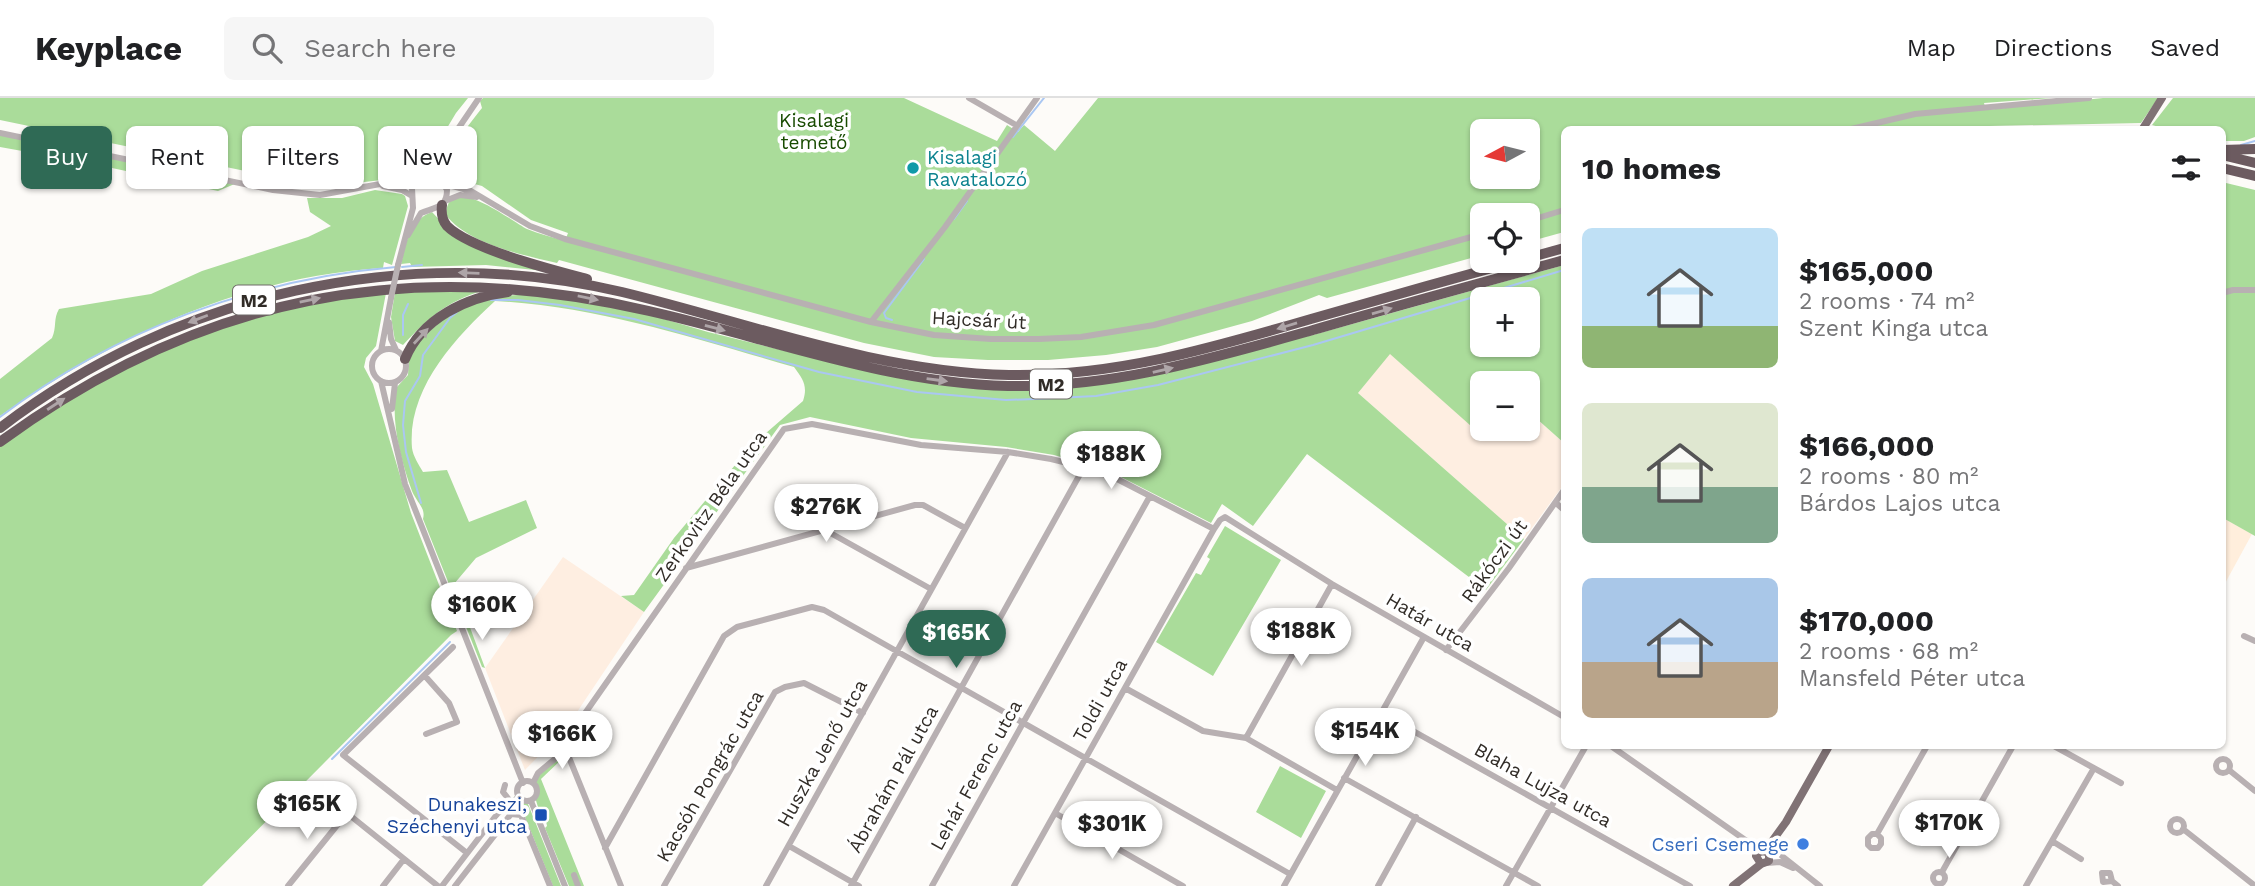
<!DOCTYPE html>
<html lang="en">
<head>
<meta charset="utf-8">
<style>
  body { margin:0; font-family:"Work Sans",sans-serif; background:#f6f6f6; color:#202124; height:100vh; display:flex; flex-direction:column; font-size:26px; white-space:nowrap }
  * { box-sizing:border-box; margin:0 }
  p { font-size:23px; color:#757577 }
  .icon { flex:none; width:38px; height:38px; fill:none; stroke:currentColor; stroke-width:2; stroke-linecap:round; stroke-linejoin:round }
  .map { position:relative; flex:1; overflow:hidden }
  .drawer { position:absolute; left:1561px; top:28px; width:665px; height:623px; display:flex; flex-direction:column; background:#fff; border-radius:10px; box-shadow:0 2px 5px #0004 }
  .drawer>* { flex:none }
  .banner { position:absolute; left:21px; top:28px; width:665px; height:63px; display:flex; gap:14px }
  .needle { width:46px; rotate:263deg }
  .buttons { position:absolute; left:1470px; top:21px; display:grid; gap:14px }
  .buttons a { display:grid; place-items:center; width:70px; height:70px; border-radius:10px; background:#fff; box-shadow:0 2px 5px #0004; font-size:35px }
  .price { position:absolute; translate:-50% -60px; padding:0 16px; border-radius:24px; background:#fff; color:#222; font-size:23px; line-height:46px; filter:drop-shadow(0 2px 4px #0008) }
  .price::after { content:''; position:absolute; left:50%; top:42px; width:21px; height:16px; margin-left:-10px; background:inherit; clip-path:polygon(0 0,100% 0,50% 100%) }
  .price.active { background:#2f6a55; color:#fff }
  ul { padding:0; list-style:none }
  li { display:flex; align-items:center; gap:21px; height:175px; padding:0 21px }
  li span { display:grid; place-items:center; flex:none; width:196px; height:140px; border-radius:10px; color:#555 }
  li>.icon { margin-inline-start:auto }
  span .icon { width:84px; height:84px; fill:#fffc; stroke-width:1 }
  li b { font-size:30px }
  h2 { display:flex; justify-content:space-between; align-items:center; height:84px; padding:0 21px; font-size:30px }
  .tag { padding:0 24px; border-radius:10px; background:#fff; box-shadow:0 2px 5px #0004; font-size:24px; line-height:63px }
  .tag.active { background:#2f6a55; color:#fff }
  header { display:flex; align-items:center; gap:42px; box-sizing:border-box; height:98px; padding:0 35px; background:#fff; border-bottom:2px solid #e0e0e0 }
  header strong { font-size:33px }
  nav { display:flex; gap:38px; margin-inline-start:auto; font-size:24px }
  .search { width:490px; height:63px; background:#f6f6f6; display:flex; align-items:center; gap:18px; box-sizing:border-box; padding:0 24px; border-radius:10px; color:#757577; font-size:26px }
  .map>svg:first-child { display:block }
  .industrial { fill:#feeee1 }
  .education { fill:#ffeedc }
  .green { fill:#aadc9a; fill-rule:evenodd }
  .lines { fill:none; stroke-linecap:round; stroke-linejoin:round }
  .stream { stroke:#aac7f2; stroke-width:2 }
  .minor { stroke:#b8b0b2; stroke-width:6 }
  .major { stroke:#807275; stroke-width:8 }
  .highway { stroke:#6c5b60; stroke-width:10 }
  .minor-bridge { stroke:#b8b0b2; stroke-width:6 }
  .oneway { fill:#aea5a8 }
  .culture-dot { fill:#0f9aa8; stroke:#fff; stroke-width:2.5 }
  .transit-dot { fill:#1a4fb4; stroke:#fff; stroke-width:2.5 }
  .shop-dot { fill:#3f7fe0; stroke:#fff; stroke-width:2.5 }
  .labels { text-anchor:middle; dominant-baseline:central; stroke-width:7; stroke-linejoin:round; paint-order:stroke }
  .shield { fill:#fff; stroke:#6f6b68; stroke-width:2 }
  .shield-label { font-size:18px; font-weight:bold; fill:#312c27 }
  .park-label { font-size:19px; fill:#184b00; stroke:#fff }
  .culture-label { font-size:19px; fill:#0d838f; stroke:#fff; text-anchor:start }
  .street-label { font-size:19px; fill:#312c27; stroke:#fff }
  .transit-label { font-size:19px; fill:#164399; stroke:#fff; text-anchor:end }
  .shop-label { font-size:19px; fill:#366cbe; stroke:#fff; text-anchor:end }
</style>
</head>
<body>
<header>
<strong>Keyplace</strong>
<div class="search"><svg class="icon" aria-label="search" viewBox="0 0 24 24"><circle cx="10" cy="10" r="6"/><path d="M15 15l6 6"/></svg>Search here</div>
<nav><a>Map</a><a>Directions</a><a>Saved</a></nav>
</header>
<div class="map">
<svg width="2255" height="788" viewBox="0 0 2255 788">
  <rect width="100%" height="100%" fill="#fdfbf8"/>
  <!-- industrial -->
  <path class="industrial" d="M1390,255L1471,327L1482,313V331H1528V313L1564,345V386L1524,441L1358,295Z
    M563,459L644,514L567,629L525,672L485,570Z"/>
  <!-- education -->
  <path class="education" d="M2223,420L2252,436L2223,489Z"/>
  <!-- green -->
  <path class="green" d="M0,0H468L456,15L423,70L407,79L356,85L314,84L274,79L0,22Z
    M483,0H904L997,43L1007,27L1018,34L1024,27L1055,53L1098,0H2052L1984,5L1986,12L2103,0H2158L2141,25L1989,28L1964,32H1564V134L1528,144V117H1482V157L1327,200L1319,197L1252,223L1157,249L1106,257L1048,262H988L934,259L864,245L559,162L557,165C523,157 468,146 446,117C447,71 512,124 527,131C539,136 553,139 565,143L568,135L531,122L482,88L456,81L447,75C449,50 467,29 482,10L480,3ZM1482,33H1528V79H1482Z
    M2173,0H2255V39L2244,43H2223L2222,32L2166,31L2152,27Z
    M0,37L237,85L218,93L89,65L0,49Z
    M2222,84L2255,92V438L2223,420Z
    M375,92L402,96L405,98L408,108L392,167L384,164L383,170C241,179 116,238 0,318V281L52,240C57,229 53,221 59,211L151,196L202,173L308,139L331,128L310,114L307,100H342Z
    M432,114L448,131L545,173L486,167L412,169L410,165L401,166C406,144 410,122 432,114Z
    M1564,167V345L1528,313V285H1482V313L1471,328L1390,256L1358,295L1524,441L1486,492L1307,356L1253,428L1222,406L1211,425L1121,379L1085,366L1054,357L1006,349L911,340L810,319L780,327L644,514L621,498L634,497L674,440L751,348L803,303C808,288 803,281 794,269C696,241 597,208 495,203C455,240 407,291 412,350C413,358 419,367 423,374L447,372L469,424L526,402L537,430L476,460L454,486L485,570L482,569L423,421C426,410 417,405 412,393C400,360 391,325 396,290L408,277L409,257L416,245L455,211L496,198L537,196L647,216L708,234L884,277L1068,289L1313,237ZM1482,201H1528V247H1482Z
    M490,191C451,200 430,218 403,247L395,243L391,219L395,194Z
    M386,195L376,248L366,260L364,269L373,286L411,415L457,533L451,537L202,788H0V348L71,298L180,243L226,227L303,207Z
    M1225,428L1281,462L1213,578L1156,544L1196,475L1201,477L1210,461L1207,459Z
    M563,660L541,681L584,788H569L545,730L547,728L544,713L540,714C528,685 535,674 563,660Z
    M1280,668L1326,693L1301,740L1256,714Z
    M517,695L526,701L561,788H553L525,719L511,704Z"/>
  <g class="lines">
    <!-- stream -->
    <path class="stream" d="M1013,39L1044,0
      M2241,47L2255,43
      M954,121L967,103
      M402,169L422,167
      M491,202H518L560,207L634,221L819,274L917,294L1006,302L1035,301L1096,298L1158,287L1313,247L1564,172
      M892,222L886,220L884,215L924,161
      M403,237V217L408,206
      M0,319C115,232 253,181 396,169
      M421,405L406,354L403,327L405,303L420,278L423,257L450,220L457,214
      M332,661L450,544"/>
    <!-- minor -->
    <path class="minor" d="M969,0L1016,27
      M1847,32L1915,16L2089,0
      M0,35L273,92L320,97L391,84H415
      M445,86L471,93L530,128L565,141L871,224L934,237L991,241H1039L1081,239L1154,227L1482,136
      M383,88L402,92L412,98
      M445,103L460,97L477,99
      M1528,123L1564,112
      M408,137L421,115C435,109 447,110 447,92L441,81L440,67L446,52
      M398,167L413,110L412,90L415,84L430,72L479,0
      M2222,195L2233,192H2255
      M389,224L391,241L396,252
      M871,224L945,129L1037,0
      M372 268a17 17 0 1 1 34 0a17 17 0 1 1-34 0Z
      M381,253L391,200
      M381,283L405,386L523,685
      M392,311L395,285
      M1556,405L1564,412
      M825,432L931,491
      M686,470L915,407H923L965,430
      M2244,538L2255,543
      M453,549L343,657L467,755
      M1446,552L1509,470L1564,392
      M425,578L449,605L457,624L426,636
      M1125,590L1203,633L1246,640L1337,692
      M1381,615L1690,788
      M1246,640L1332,486
      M564,647L621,788
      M1611,648L1761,753
      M2054,648L2121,685
      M2216 668a7 7 0 1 1 14 0a7 7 0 1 1-14 0Z
      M2229,672L2255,693
      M1344,680L1538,788
      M517 693a10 10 0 1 1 20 0a10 10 0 1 1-20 0Z
      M533,685L538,675L556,660L567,641L784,331L812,326L921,347L1008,354L1051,361L1084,369L1119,382L1214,431
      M312,687L438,788
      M505,687L503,694L510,703
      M531,703L565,788
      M1055,715L1183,788
      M2170 728a7 7 0 1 1 14 0a7 7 0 1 1-14 0Z
      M2183,731L2254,787
      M1877,736L1881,740V746L1878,750H1871L1868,747V740L1872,736H1877L1927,648
      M2052,743L2081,761
      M1776,744L1782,758L1820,788
      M789,748L859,788
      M605,750L724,538L737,529L812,509L824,512L1290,776
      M1767,765L1780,764L1793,770
      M1933 780a6 6 0 1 1 12 0a6 6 0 1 1-12 0Z
      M1942,774L2013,648
      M574,777L578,788
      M2112,783L2103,784L2102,775H2110L2112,783L2118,788
      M288,788L347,715
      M383,788L404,761
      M442,788L498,715L519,699
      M455,788L511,716L521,717L550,788
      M664,788L775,594L785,589L804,585L863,615
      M766,788L1008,354
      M851,788L1084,369
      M932,788L1150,398
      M1014,788L1214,431L1220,422L1225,419L1332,486L1564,619
      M1284,788L1424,539
      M1378,788L1416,719
      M1506,788L1586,648
      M2026,788L2094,670"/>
    <!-- major -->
    <path class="major" d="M2142,32L2162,0
      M1765,753L1786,724L1829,648
      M1733,788L1761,766L1769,763V756L1765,753L1759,754L1756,758L1761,766"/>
    <!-- highway -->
    <path class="highway" d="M2222,52L2255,51
      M2222,57L2255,65
      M2222,70L2255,78
      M442,107C441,115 442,122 447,128C470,151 553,172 587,181
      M1528,160L1564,150
      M405,261C422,220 467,199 508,194
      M0,330C175,196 406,143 622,194C750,225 876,274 1009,277C1113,279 1212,250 1311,221C1380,201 1448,182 1517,163
      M0,344C199,198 409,157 649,213C769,240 885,285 1008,288C1113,290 1213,260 1313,232C1396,208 1481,185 1564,162"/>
    <!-- minor-bridge -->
    <path class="minor-bridge" d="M391,200L398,167"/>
  </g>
  <!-- one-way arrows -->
  <defs><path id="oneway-solid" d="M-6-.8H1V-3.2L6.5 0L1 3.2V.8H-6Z" transform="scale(1.75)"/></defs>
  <g class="oneway">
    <use href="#oneway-solid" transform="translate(469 175) rotate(-178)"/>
    <use href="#oneway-solid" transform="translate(588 200) rotate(11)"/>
    <use href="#oneway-solid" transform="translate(310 202) rotate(-11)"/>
    <use href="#oneway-solid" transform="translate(1382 213) rotate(-16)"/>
    <use href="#oneway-solid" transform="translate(198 221) rotate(159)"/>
    <use href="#oneway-solid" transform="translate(1287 228) rotate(163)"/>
    <use href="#oneway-solid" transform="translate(715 230) rotate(15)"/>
    <use href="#oneway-solid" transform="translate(421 238) rotate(-47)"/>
    <use href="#oneway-solid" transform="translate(1163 272) rotate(-13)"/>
    <use href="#oneway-solid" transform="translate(937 282) rotate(8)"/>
    <use href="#oneway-solid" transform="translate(56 306) rotate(-33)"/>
  </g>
  <!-- markers -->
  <circle class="culture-dot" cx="913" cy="70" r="7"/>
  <rect class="transit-dot" x="534" y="710" width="14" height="14" rx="3.5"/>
  <circle class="shop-dot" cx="1803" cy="746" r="7"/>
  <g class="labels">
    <!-- shield labels -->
    <g class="shield">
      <rect x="233" y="187.5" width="42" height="29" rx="5"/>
      <rect x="1030" y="271.5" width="42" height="29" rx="5"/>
    </g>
    <g class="shield-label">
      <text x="254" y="202">M2</text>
      <text x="1051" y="286">M2</text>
    </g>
    <!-- park labels -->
    <g class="park-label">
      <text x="814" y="22">Kisalagi<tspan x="814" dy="22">temető</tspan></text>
    </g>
    <!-- culture labels -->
    <g class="culture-label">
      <text x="927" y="59">Kisalagi<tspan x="927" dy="22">Ravatalozó</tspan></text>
    </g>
    <!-- street labels -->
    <g class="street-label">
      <text transform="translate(979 222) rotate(3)">Hajcsár út</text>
      <text transform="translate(711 408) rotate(-55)">Zerkovitz Béla utca</text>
      <text transform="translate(1494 463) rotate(-54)">Rákóczi út</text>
      <text transform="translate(1430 524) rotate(30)">Határ utca</text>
      <text transform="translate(1100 602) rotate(-61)">Toldi utca</text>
      <text transform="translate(822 655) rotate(-61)">Huszka Jenő utca</text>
      <text transform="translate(976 677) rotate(-61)">Lehár Ferenc utca</text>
      <text transform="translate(710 678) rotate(-60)">Kacsóh Pongrác utca</text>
      <text transform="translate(893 681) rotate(-61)">Ábrahám Pál utca</text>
      <text transform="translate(1543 687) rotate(29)">Blaha Lujza utca</text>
    </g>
    <!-- transit labels -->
    <g class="transit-label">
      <text x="527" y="706">Dunakeszi,<tspan x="527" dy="22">Széchenyi utca</tspan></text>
    </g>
    <!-- shop labels -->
    <g class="shop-label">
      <text x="1789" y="746">Cseri Csemege</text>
    </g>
  </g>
</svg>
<div class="buttons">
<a><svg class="needle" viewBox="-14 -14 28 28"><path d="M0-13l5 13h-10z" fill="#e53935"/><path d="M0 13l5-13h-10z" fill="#757577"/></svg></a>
<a><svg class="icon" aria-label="locate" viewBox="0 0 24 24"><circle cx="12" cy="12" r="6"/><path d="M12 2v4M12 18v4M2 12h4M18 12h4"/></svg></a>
<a>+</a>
<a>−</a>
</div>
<b class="price" style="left:1111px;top:393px">$188K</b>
<b class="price" style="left:826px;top:446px">$276K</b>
<b class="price" style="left:482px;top:544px">$160K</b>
<b class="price" style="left:1301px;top:570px">$188K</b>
<b class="price active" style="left:956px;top:572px">$165K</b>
<b class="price" style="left:1365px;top:670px">$154K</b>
<b class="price" style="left:562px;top:673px">$166K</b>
<b class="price" style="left:307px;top:743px">$165K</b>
<b class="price" style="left:1949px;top:762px">$170K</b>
<b class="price" style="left:1112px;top:763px">$301K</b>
<div class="banner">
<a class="tag active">Buy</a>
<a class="tag">Rent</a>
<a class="tag">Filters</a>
<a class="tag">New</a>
</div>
<section class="drawer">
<h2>10 homes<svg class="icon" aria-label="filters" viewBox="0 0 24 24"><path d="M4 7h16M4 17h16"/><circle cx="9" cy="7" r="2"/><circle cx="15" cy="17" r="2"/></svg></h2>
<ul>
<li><span style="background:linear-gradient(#bfe0f5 70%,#8fb573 0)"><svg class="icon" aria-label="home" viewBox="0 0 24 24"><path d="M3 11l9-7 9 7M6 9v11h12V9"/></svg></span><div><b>$165,000</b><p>2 rooms · 74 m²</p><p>Szent Kinga utca</p></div></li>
<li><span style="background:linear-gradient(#dfe7d0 60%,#7fa58c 0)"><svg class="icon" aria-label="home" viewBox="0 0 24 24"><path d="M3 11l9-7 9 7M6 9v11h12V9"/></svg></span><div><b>$166,000</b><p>2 rooms · 80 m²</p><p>Bárdos Lajos utca</p></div></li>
<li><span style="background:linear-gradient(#a9c7e8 60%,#b9a48a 0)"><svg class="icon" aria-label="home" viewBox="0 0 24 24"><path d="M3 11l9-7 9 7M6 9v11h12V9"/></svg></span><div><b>$170,000</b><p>2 rooms · 68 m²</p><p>Mansfeld Péter utca</p></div></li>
</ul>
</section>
</div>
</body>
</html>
